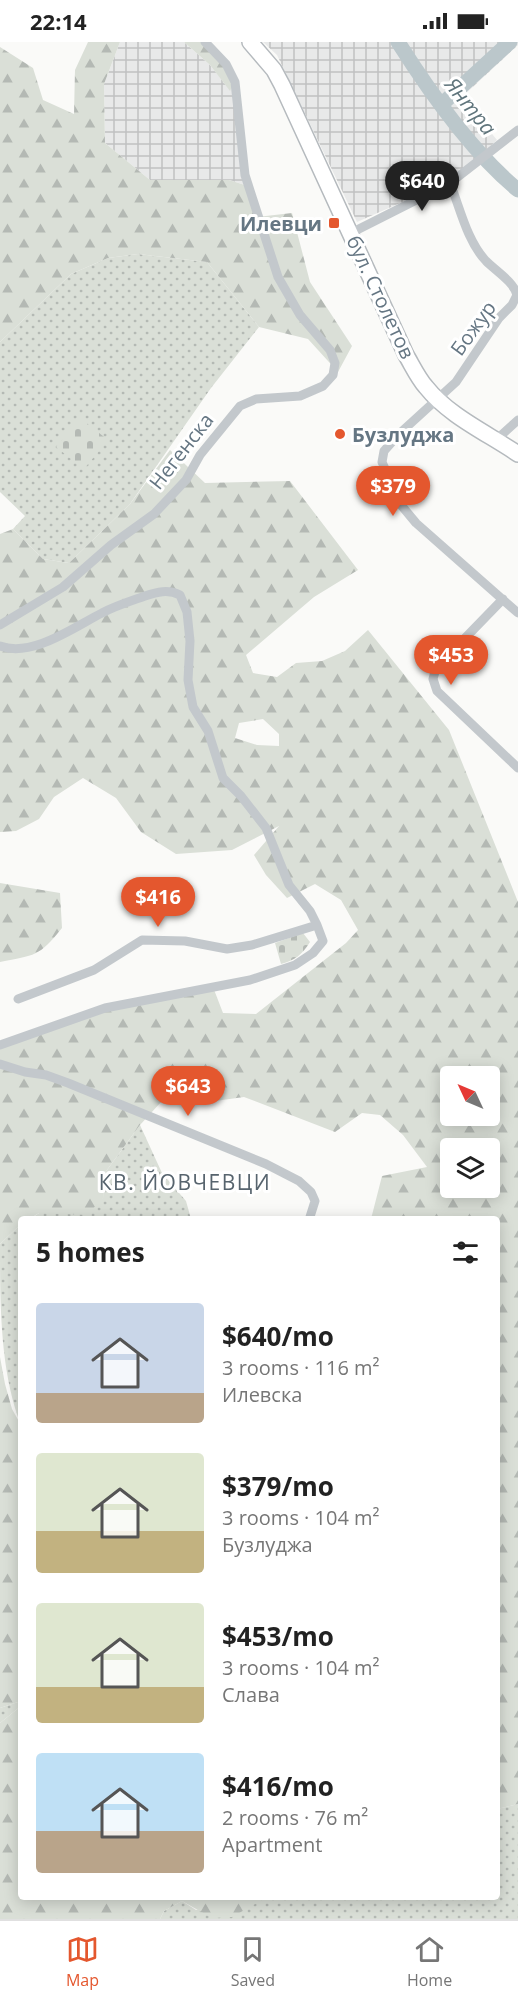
<!DOCTYPE html>
<html lang="en">
<head>
<meta charset="utf-8">
<style>
  body { margin:0; font-family:"Open Sans",sans-serif; background:#f2f2f2; color:#222; height:100vh; display:flex; flex-direction:column; font-size:22px; white-space:nowrap }
  * { box-sizing:border-box; margin:0 }
  p { font-size:20px; color:#767676 }
  .icon { flex:none; width:33px; height:33px; fill:none; stroke:currentColor; stroke-width:2; stroke-linecap:round; stroke-linejoin:round }
  .map { position:relative; flex:1; overflow:hidden }
  .drawer { position:absolute; left:18px; top:1174px; width:482px; height:684px; display:flex; flex-direction:column; background:#fff; border-radius:6px; box-shadow:0 3px 15px #0003 }
  .drawer>* { flex:none }
  .needle { width:39px; rotate:314deg }
  .buttons { position:absolute; left:440px; top:1024px; display:grid; gap:12px }
  .buttons a { display:grid; place-items:center; width:60px; height:60px; border-radius:6px; background:#fff; box-shadow:0 3px 15px #0003; font-size:30px }
  .price { position:absolute; translate:-50% -51px; padding:0 14px; border-radius:21px; background:#e4572e; color:#fff; font-size:20px; line-height:39px; filter:drop-shadow(0 2px 3px #0008) }
  .price::after { content:''; position:absolute; left:50%; top:36px; width:18px; height:14px; margin-left:-9px; background:inherit; clip-path:polygon(0 0,100% 0,50% 100%) }
  .price.selected { background:#222; color:#fff }
  ul { padding:0; list-style:none }
  li { display:flex; align-items:center; gap:18px; height:150px; padding:0 18px }
  li span { display:grid; place-items:center; flex:none; width:168px; height:120px; border-radius:6px; color:#555 }
  li>.icon { margin-inline-start:auto }
  span .icon { width:72px; height:72px; fill:#fffc; stroke-width:1 }
  li b { font-size:26px }
  h2 { display:flex; justify-content:space-between; align-items:center; height:72px; padding:0 18px; font-size:26px }
  .status { display:flex; justify-content:space-between; align-items:center; height:42px; padding:0 30px; background:#fff; direction:ltr }
  .status svg { height:16px; fill:currentColor }
  .tab-bar { display:flex; justify-content:space-around; align-items:center; height:84px; border-top:2px solid #e0e0e0; background:#fff; font-size:16px; color:#767676 }
  .tab-bar a { display:grid; justify-items:center; gap:3px }
  .tab-bar .selected { color:#e4572e }
  .map>svg:first-child { display:block }
  .industrial { fill:url(#industrial-grid) }
  .grass { fill:url(#grass-dots) }
  .forest { fill:url(#forest-firs); fill-rule:evenodd }
  .cemetery { fill:url(#cemetery-stones) }
  .lines { fill:none; stroke-linecap:round; stroke-linejoin:round }
  .river { stroke:#bbc7cb; stroke-width:15 }
  .primary-casing { stroke:#b5babe; stroke-width:18 }
  .minor { stroke:#c3c8cc; stroke-width:9 }
  .primary { stroke:#fff; stroke-width:15 }
  .poi-dot { fill:#e4572e; stroke:#fff; stroke-width:2 }
  .labels { text-anchor:middle; dominant-baseline:central; stroke-width:6; stroke-linejoin:round; paint-order:stroke }
  .poi-label { font-size:20px; font-weight:bold; fill:#657683; stroke:#fff; text-anchor:end }
  .street-label { font-size:20px; fill:#657683; stroke:#fff }
  .water-label { font-size:21px; font-style:italic; fill:#60757c; stroke:#fff }
  .neighbourhood-label { font-size:21px; letter-spacing:1.5px; fill:#57646e; stroke:#fff }
</style>
</head>
<body>
<div class="status"><b>22:14</b><svg viewBox="0 0 49 12"><path d="M0 12V9h3v3zM5 12V6h3v6zM10 12V3h3v9zM15 12V0h3v12zM26 1h20v11H26zM47 4h2v5h-2z"/></svg></div>
<div class="map">
<svg width="518" height="1877" viewBox="0 0 518 1877">
  <defs>
    <pattern id="industrial-grid" width="8" height="8" patternUnits="userSpaceOnUse" patternTransform="scale(1.5)"><rect width="8" height="8" fill="#e8e9e9"/><path d="M0 4h8M4 0v8" fill="none" stroke="#c0c1c2"/></pattern>
    <pattern id="grass-dots" width="8" height="8" patternUnits="userSpaceOnUse" patternTransform="scale(1.5)"><rect width="8" height="8" fill="#dadfd7"/><path d="M2 2h.1M6 6h.1" fill="none" stroke="#b4b9b4" stroke-width="1.8" stroke-linecap="round"/></pattern>
    <pattern id="forest-firs" width="22" height="20" patternUnits="userSpaceOnUse" patternTransform="scale(1.5)"><rect width="22" height="20" fill="#dadfd7"/><path d="M5 1l3.5 6h-7zM16 11l3.5 6h-7z" fill="#b4b9b4"/></pattern>
    <pattern id="cemetery-stones" width="16" height="16" patternUnits="userSpaceOnUse" patternTransform="scale(1.5)"><rect width="16" height="16" fill="#dadfd7"/><path d="M2 7V4a2 2 0 0 1 4 0v3zM10 15v-3a2 2 0 0 1 4 0v3z" fill="#b4b9b4"/></pattern>
  </defs>
  <rect width="100%" height="100%" fill="#fafaf8"/>
  <!-- industrial -->
  <path class="industrial" d="M120,0H184L210,23L230,48L235,40L248,144L229,138H150L105,101L104,42Z
    M263,0H518V3L462,55L497,98L455,137L357,180L277,13Z"/>
  <!-- grass -->
  <path class="grass" d="M138,212L207,220L259,285L211,346L130,462L69,521L43,517L13,487L25,474L0,450V300L71,232L108,216Z
    M140,1083L162,1131L186,1159L191,1177L29,1178L39,1171L103,1156L104,1132Z
    M21,1182V1383C0,1330 0,1262 0,1202Z
    M21,1659V1664L0,1681V1666Z
    M518,1762V1877H160L164,1869L182,1859L196,1868L260,1858L266,1856H496L497,1767Z"/>
  <!-- forest -->
  <path class="forest" d="M88,0H120L104,42L105,101L150,138H229L248,144L257,175L292,171L310,240L352,304L338,330L308,297L259,285L207,220L138,212L108,216L71,232L0,300V5L33,26L43,58L74,72L75,28Z
    M184,0H205L235,40L230,49L210,23Z
    M170,408L205,441L290,439L358,528L314,555L246,613L253,631L277,635L296,621L322,619L345,609L368,588L449,688L518,860V1762L497,1767L496,1178L371,1177L382,1134L427,1125L403,1093L380,1073L362,1071L335,1090L244,1055L208,1060L162,1059L140,1083L104,1132L103,1156L87,1173L39,1171L29,1177L21,1178V1182L0,1202V1003L105,966L213,945L223,971L256,972L346,901L358,888L341,858L315,842L287,856L266,833L254,813L279,784L232,808L176,812L141,790L116,756L83,736L54,755L39,777L16,789L0,790V492L13,487L43,517L69,521L130,462ZM263,677L279,692V704L257,703L235,696L239,681ZM450,1035H489V1074H450ZM450,1107H489V1146H450Z
    M0,841L60,851L62,886C39,915 35,913 0,920Z
    M0,1315L5,1342L12,1367L21,1383V1659L0,1666Z
    M21,1664V1856H266L232,1875L212,1876L182,1859L164,1869L160,1877H0V1681Z"/>
  <!-- cemetery -->
  <path class="cemetery" d="M80,376L108,398L84,427L56,405Z
    M303,891L310,900C302,913 295,918 281,922L275,901Z"/>
  <g class="lines">
    <!-- river -->
    <path class="river" d="M398,0C429,49 473,111 518,148
      M441,63L510,0"/>
    <!-- primary casing -->
    <g class="primary-casing">
      <path id="primary" d="M250,0L274,28L282,43L406,313C412,323 418,336 426,345C449,374 487,391 518,412"/>
    </g>
    <!-- minor -->
    <path class="minor" d="M450,141C460,166 467,199 486,219C496,229 514,240 517,253L512,263L499,276L456,340L399,392L384,409L382,420L401,463L416,481L518,571
      M351,191L450,141L518,88
      M497,397L518,378
      M503,557L436,626L433,637L437,649L518,726
      M0,583L63,545L111,503L154,472L186,438L200,413L240,364L256,357L300,354L323,344L333,333L335,321L330,308L300,273L278,235L245,133L235,40L226,22L205,0
      M0,604C32,616 74,585 102,571C115,564 131,559 145,554C157,550 168,547 180,553L187,570L190,599L188,638L193,665L208,689L223,736L241,754L266,786L289,843L310,869L317,883L323,899L313,911L295,923L250,938L105,966L0,1003
      M18,957L94,928L142,898L185,899L227,907L252,903L317,883
      M0,1022L25,1030L46,1033L68,1041L266,1122L299,1139L311,1150L315,1159L309,1178"/>
    <!-- primary -->
    <use href="#primary" class="primary"/>
  </g>
  <!-- markers -->
  <g class="poi-dot">
    <rect x="328" y="175" width="12" height="12" rx="3"/>
    <circle cx="340" cy="392" r="6"/>
  </g>
  <g class="labels">
    <!-- poi labels -->
    <g class="poi-label">
      <text x="322" y="181">Илевци</text>
      <text x="352" y="392" text-anchor="start">Бузлуджа</text>
    </g>
    <!-- street labels -->
    <g class="street-label">
      <text transform="translate(381 255) rotate(65)">бул. Столетов</text>
      <text transform="translate(473 286) rotate(-54)">Божур</text>
      <text transform="translate(181 409) rotate(-52)">Негенска</text>
    </g>
    <!-- water labels -->
    <g class="water-label">
      <text transform="translate(471 64) rotate(51)">Янтра</text>
    </g>
    <!-- neighbourhood labels -->
    <g class="neighbourhood-label">
      <text x="185" y="1140">КВ. ЙОВЧЕВЦИ</text>
    </g>
  </g>
</svg>
<div class="buttons">
<a><svg class="needle" viewBox="-14 -14 28 28"><path d="M0-13l5 13h-10z" fill="#e53935"/><path d="M0 13l5-13h-10z" fill="#767676"/></svg></a>
<a><svg class="icon" aria-label="layers" viewBox="0 0 24 24"><path d="M12 4l9 5-9 5-9-5zM3 14l9 5 9-5"/></svg></a>
</div>
<b class="price selected" style="left:422px;top:170px">$640</b>
<b class="price" style="left:393px;top:475px">$379</b>
<b class="price" style="left:451px;top:644px">$453</b>
<b class="price" style="left:158px;top:886px">$416</b>
<b class="price" style="left:188px;top:1075px">$643</b>
<section class="drawer">
<h2>5 homes<svg class="icon" aria-label="filters" viewBox="0 0 24 24"><path d="M4 7h16M4 17h16"/><circle cx="9" cy="7" r="2"/><circle cx="15" cy="17" r="2"/></svg></h2>
<ul>
<li><span style="background:linear-gradient(#c9d6e8 75%,#b9a48a 0)"><svg class="icon" aria-label="home" viewBox="0 0 24 24"><path d="M3 11l9-7 9 7M6 9v11h12V9"/></svg></span><div><b>$640/mo</b><p>3 rooms · 116 m²</p><p>Илевска</p></div></li>
<li><span style="background:linear-gradient(#dfe7d0 65%,#c2b280 0)"><svg class="icon" aria-label="home" viewBox="0 0 24 24"><path d="M3 11l9-7 9 7M6 9v11h12V9"/></svg></span><div><b>$379/mo</b><p>3 rooms · 104 m²</p><p>Бузлуджа</p></div></li>
<li><span style="background:linear-gradient(#dfe7d0 70%,#c2b280 0)"><svg class="icon" aria-label="home" viewBox="0 0 24 24"><path d="M3 11l9-7 9 7M6 9v11h12V9"/></svg></span><div><b>$453/mo</b><p>3 rooms · 104 m²</p><p>Слава</p></div></li>
<li><span style="background:linear-gradient(#bfe0f5 65%,#b9a48a 0)"><svg class="icon" aria-label="home" viewBox="0 0 24 24"><path d="M3 11l9-7 9 7M6 9v11h12V9"/></svg></span><div><b>$416/mo</b><p>2 rooms · 76 m²</p><p>Apartment</p></div></li>
</ul>
</section>
</div>
<nav class="tab-bar">
<a class="selected"><svg class="icon" aria-label="map" viewBox="0 0 24 24"><path d="M3 6l6-2 6 2 6-2v14l-6 2-6-2-6 2zM9 4v14M15 6v14"/></svg>Map</a>
<a><svg class="icon" aria-label="saved" viewBox="0 0 24 24"><path d="M7 4h10v16l-5-4-5 4z"/></svg>Saved</a>
<a><svg class="icon" aria-label="home" viewBox="0 0 24 24"><path d="M3 11l9-7 9 7M6 9v11h12V9"/></svg>Home</a>
</nav>
</body>
</html>
